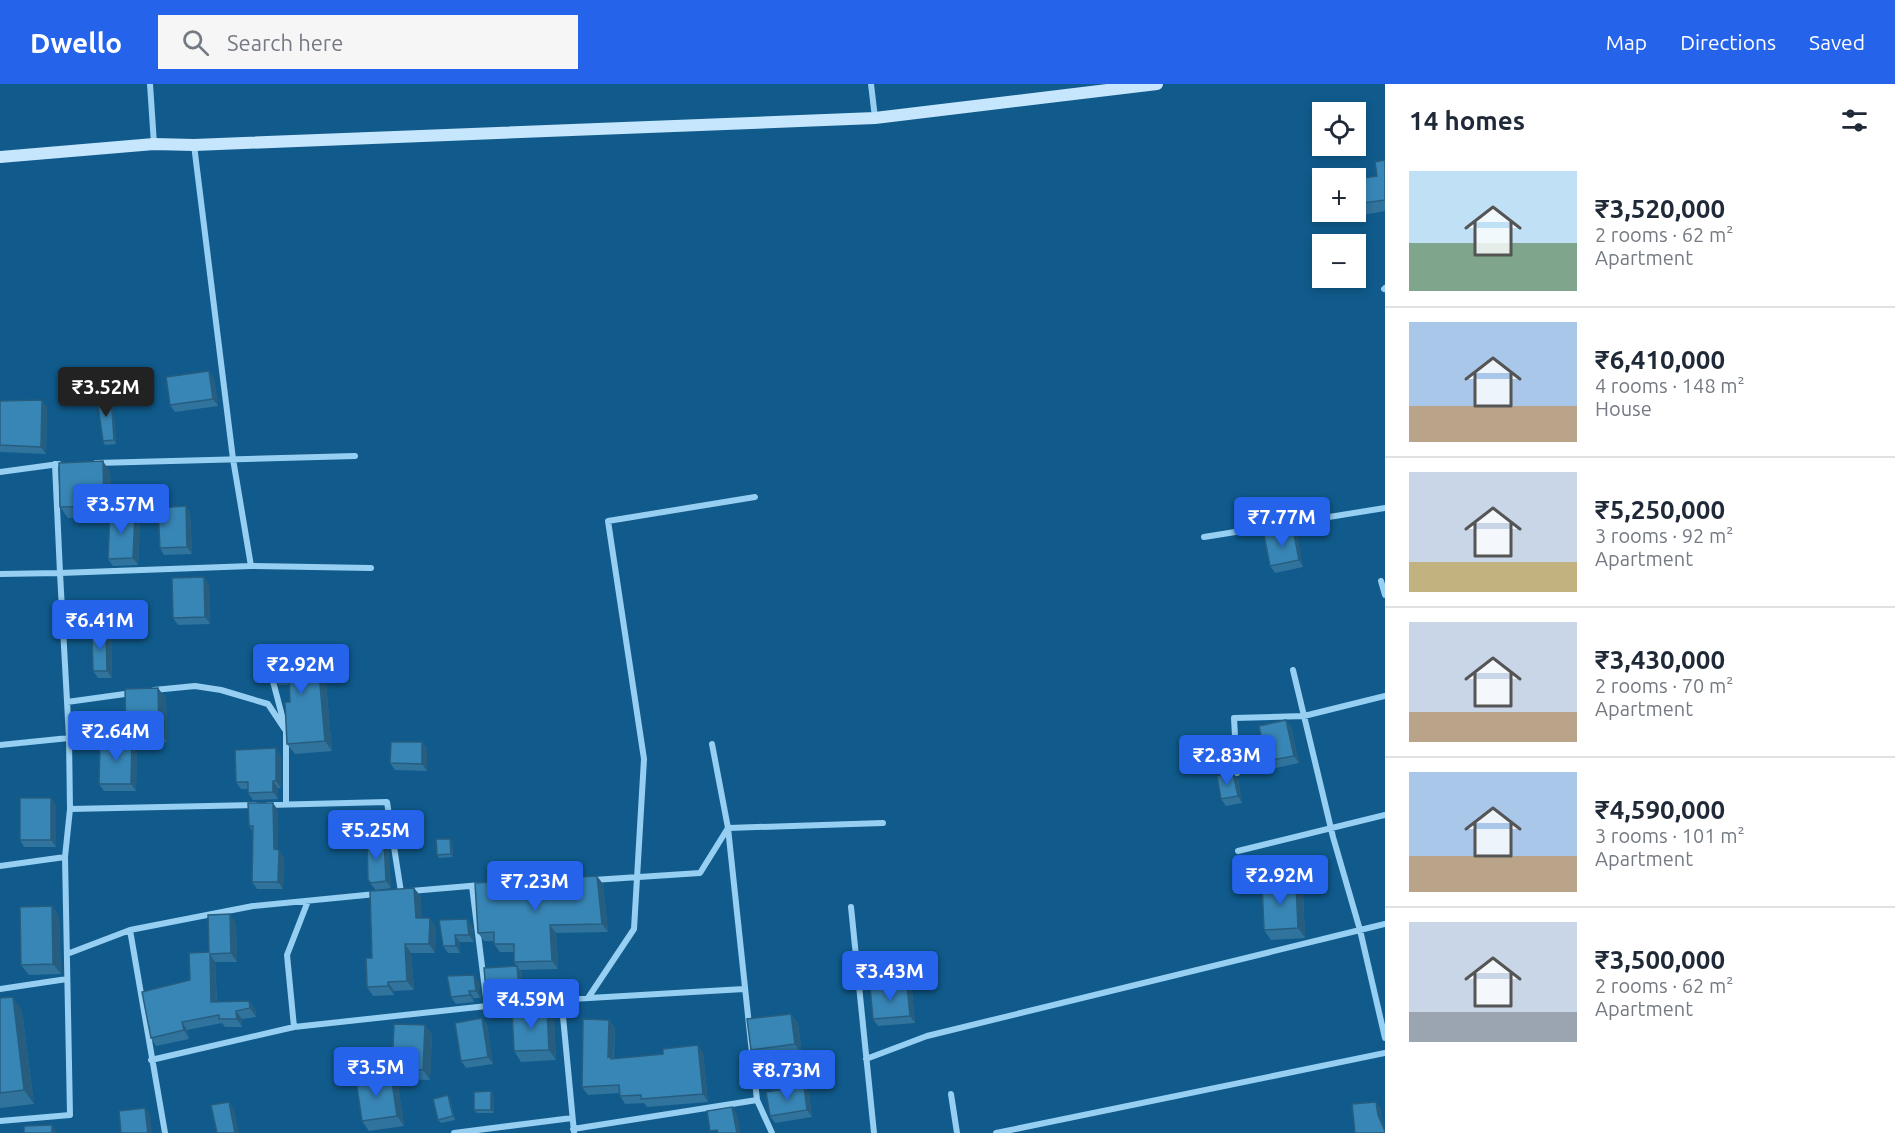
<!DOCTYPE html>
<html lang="en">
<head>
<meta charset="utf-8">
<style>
  body { margin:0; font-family:Ubuntu,sans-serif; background:#f6f6f7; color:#1f2937; height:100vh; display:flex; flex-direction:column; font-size:22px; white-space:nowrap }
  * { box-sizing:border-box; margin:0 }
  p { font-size:20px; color:#747a83 }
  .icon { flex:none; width:33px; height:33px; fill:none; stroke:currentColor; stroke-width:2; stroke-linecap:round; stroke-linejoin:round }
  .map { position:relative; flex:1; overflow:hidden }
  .side { display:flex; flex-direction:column; background:#fff; width:510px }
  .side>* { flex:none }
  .fabs { position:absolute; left:1312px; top:18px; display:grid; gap:12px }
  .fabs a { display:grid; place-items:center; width:54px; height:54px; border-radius:0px; background:#fff; box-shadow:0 3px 9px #0003; font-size:30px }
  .price { position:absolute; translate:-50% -51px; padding:0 14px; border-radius:6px; background:#2563eb; color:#fff; font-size:20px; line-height:39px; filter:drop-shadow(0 2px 3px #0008) }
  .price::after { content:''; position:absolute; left:50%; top:36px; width:18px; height:14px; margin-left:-9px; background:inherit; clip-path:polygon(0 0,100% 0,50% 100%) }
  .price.selected { background:#222; color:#fff }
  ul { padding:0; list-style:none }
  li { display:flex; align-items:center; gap:18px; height:150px; padding:0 24px }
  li+li { border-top:2px solid #e0e1e3 }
  li span { display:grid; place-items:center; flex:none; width:168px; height:120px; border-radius:0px; color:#555 }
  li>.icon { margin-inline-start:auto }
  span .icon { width:72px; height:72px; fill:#fffc; stroke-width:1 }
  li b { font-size:26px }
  h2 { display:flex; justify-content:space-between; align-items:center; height:72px; padding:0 24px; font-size:26px }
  header { display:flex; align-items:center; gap:36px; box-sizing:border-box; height:84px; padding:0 30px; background:#2563eb; color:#fff }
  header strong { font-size:28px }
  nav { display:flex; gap:33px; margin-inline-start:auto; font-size:21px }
  .search { width:420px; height:54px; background:#f6f6f7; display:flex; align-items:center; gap:15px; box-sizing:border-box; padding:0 21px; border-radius:0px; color:#747a83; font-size:22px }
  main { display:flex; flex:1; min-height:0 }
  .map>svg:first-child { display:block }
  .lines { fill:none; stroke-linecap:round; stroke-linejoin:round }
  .street { stroke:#96cff2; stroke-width:6 }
  .secondary { stroke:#c5e6fc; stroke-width:12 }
  .wall { fill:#30739d }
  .shaded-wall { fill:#275e7f }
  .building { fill:#3886b6; stroke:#275e7f; stroke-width:1.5 }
</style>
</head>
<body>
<header>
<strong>Dwello</strong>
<div class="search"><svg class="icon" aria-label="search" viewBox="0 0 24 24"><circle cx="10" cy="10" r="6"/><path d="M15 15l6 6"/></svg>Search here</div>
<nav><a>Map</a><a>Directions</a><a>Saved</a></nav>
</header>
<main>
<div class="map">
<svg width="1385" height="1049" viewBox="0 0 1385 1049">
  <rect width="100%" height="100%" fill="#105b8c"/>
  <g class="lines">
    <!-- street -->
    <path class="street" d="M150,0L154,60
      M871,0L875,34
      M194,61L233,375L251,482
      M1384,205L1385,204
      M96,379L355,372
      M55,380L60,489L251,482L371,484
      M0,388L59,380
      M1204,453L1385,424
      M0,490L60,489L69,654L70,725L65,773L0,782
      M1381,497L1385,511
      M269,582L286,647V720
      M154,606L195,602L221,606L268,620L286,647
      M67,618L132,609
      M0,661L69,654
      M1237,689L1234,634L1304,632L1385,612
      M268,721L387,718L401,808
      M70,725L255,721
      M1238,767L1385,731
      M593,796L700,789L728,744L712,660
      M472,802L487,922
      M411,807L481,801
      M851,823L874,1049
      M1385,840L1360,846L1385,954
      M67,870L130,846
      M0,905L67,895
      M588,914L634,845L644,675L608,437L755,413
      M562,922L574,1048
      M294,943L287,871L308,817
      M866,975L927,952L1360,846L1333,753L1293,586
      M151,976L294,943L487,922H562L572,915L744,905
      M951,1010L957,1049
      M757,1016L728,744L883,739
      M0,1037L70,1031L65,773
      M573,1045L757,1016L772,1049
      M165,1049L130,846L253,822L376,810
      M454,1049L572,1034
      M996,1049L1385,969"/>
    <!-- secondary -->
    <path class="secondary" d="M0,73L154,60L194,61L875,34L1157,0"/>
  </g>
  <!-- wall -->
  <path class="wall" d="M1385,76V127L1363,131L1356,122V95L1377,92Z
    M214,294L218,322L175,328L170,321Z
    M111,312L113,316L116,360L105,361L103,357Z
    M0,317L47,323L46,370L0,368Z
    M110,388L112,428L140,436L138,481L113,482L108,475L110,432L68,434L60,423Z
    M186,422L190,429L192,470L164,471L160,464Z
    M1293,445L1297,452L1303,483L1275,489L1270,482Z
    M209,500L210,540L178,541L173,534Z
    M111,554L112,594H98L93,587Z
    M317,566L324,577L332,667L295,670L287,660L290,618L289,601H279L272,591Z
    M158,604L166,615L167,658L134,659L126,649Z
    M1286,636L1291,643L1299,679L1271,685L1266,677Z
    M132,657L137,665L136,707H104L99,700Z
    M422,658L427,665V687L395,686L390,679Z
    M281,672V704H278V715L253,716L248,709V705H241L236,698Z
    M1233,689L1238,696L1242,719L1226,722L1221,715Z
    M56,721V763H24L20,756Z
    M278,726V766L284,773L283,805H257L252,798L253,748L249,742Z
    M384,755L388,762L391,804L376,806L373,803L368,796Z
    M450,755L452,758L453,773L439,774L437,771Z
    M1296,799L1303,809L1305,854L1271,856L1264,846Z
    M603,800L608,848L556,849L558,885L520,886L522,889L523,912L491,914L486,907L517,882L514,878V868H500L494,860V857H484L478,849Z
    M414,804L421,813V834L436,843L435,869H411L414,906L394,907V911L373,912L367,903Z
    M52,822L59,833L61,890L29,891L21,881Z
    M467,835L472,842L474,858H460V869H448L443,862Z
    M236,839L237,878H215L217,918L249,917L255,925L256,933L242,935V943H225L222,939L187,946L189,955L156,962L151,954L209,868Z
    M479,898L481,914H474V918L456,920L451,913Z
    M907,900L912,907L915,939L878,942L873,935Z
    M0,914L22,927L34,1020L0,1024Z
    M547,925L554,936L556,976L521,978L514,967Z
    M791,930L798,940L802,971L758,976L751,966Z
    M482,934L487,941L493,980L466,984L461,977Z
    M609,936L615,944L614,975L703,969L708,1018L647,1023L644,1019L625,1020L620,1012V1009L588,1011L582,1003Z
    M425,941L432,951L430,996L399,995L392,985Z
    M398,1001L404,1042L369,1047L362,1037Z
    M804,1002L809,1009L812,1033L775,1039L770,1032Z
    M491,1007L493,1011L494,1029H477L474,1026Z
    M448,1011L450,1015L455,1036L441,1039L438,1036Z"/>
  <!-- shaded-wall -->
  <path class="shaded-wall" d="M209,287L214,294L218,322L213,315Z
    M111,312L113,316L116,360L114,356Z
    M42,316L47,323L46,370L41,363Z
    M103,377L110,388L112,432L104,422Z
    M186,422L190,429L192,470L187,463Z
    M135,429L140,436L138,481L133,474Z
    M1293,445L1297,452L1303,483L1299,476Z
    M204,493L209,500L210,540L205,533Z
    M106,547L111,554L112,594L107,587Z
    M317,566L324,577L332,667L325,657Z
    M158,604L166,615L167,658L159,648Z
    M1286,636L1291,643L1299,679L1294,672Z
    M132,657L137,665L136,707L131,700Z
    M422,658L427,665V687L422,680Z
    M276,664L281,672V704L276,697Z
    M1233,689L1238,696L1242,719L1238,712Z
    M273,697L278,704V715L273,708Z
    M51,714L56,721V763L51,756Z
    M273,719L278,726V772L274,765Z
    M384,755L388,762L391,804L386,797Z
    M450,755L452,758L453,773L451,770Z
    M279,766L284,773L283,805L278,798Z
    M597,792L603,800L608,848L602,840Z
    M1296,799L1303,809L1305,854L1298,844Z
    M414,804L421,813L422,843L416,834Z
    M52,822L59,833L61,890L53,880Z
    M230,830L236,839L237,878L231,869Z
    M430,834L436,843L435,869L429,860Z
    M467,835L472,842L474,858L469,851Z
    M550,841L556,849L558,885L552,877Z
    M455,851L460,858V869L456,862Z
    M405,860L411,869L414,906L407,897Z
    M210,870L215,878L217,926L211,918Z
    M517,882L522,889L523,912L519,905Z
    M474,891L479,898L481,914L476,907Z
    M388,898L394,907V911L388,902Z
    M907,900L912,907L915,939L910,932Z
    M469,907L474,914V918L470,911Z
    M13,913L22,927L34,1020L24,1006Z
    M249,917L255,925L256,933L250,924Z
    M547,925L554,936L556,976L549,966Z
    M236,927L242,935V943L237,935Z
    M791,930L798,940L802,971L795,960Z
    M482,934L487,941L493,980L488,973Z
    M609,936L615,944L613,976L608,973Z
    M182,938L187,946L189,955L184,946Z
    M425,941L432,951L430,996L423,986Z
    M698,961L703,969L708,1018L703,1010Z
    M391,991L398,1001L404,1042L397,1032Z
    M804,1002L809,1009L812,1033L807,1026Z
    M491,1007L493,1011L494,1029L491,1026Z
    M448,1011L450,1015L455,1036L453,1032Z
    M229,1018L234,1025L239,1049H235Z
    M1376,1018L1381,1025L1383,1038L1385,1043V1047L1378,1031Z
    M732,1023L737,1030L741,1049H737Z
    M145,1024L150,1031L152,1049H148Z
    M52,1041L57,1048V1049H52Z"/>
  <!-- building -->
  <path class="building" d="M1385,76V116L1356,120V95L1377,92L1375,78Z
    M209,287L213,315L170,321L166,293Z
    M111,312L114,356L103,357L97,314Z
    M42,316L41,363L0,361V317Z
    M103,377L104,422L60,423L59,379Z
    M186,422L187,463L160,464L158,424Z
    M110,428L135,429L133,474L108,475Z
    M1293,445L1299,476L1270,482L1264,451Z
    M204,493L205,533L173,534L172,494Z
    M106,547L107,587H93L92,548Z
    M317,566L325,657L287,660L285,618H290L289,590L272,591L269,568Z
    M158,604L159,648L126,649L125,605Z
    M1286,636L1294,672L1266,677L1259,642Z
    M100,657H132L131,700H99Z
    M391,658H422V680L390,679Z
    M276,664V697H273V708L248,709V698H236L235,666Z
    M1233,689L1238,712L1221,715L1217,692Z
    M20,714H51V756H20Z
    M248,719H273L274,765L279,766L278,798H252L253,742H249Z
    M367,755H384L386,797L371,799L368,796Z
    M436,755H450L451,770L437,771Z
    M597,792L602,840L550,841L552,877L514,878V860H494V848L478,849L475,799Z
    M1296,799L1298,844L1264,846L1262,800Z
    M414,804L416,834H430L429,860H405L407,897L388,898V902L367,903L366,874H372L370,807Z
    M52,822L53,880L21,881L20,823Z
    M230,830L231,869L210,870L211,918L249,917L250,924L236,927L237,935H219V931L182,938L184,946L151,954L142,908L190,896L189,869L209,868L208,831Z
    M467,835L469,851H455L456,862H443L439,836Z
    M517,882L519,905L486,907L484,884Z
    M474,891L476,907H469L470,911L451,913L447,892Z
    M907,900L910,932L873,935L870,903Z
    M13,913L24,1006L0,1009V914Z
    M547,925L549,966L514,967L512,927Z
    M791,930L795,960L751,966L747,935Z
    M482,934L488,973L461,977L455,939Z
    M583,935L609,936L608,973L611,972V975L663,970V965L698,961L703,1010L641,1015V1011L620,1012L619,1001L582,1003Z
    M394,940L425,941L423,986L392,985Z
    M391,991L397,1032L362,1037L356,996Z
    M804,1002L807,1026L770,1032L766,1008Z
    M491,1007V1026H474V1008Z
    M448,1011L453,1032L438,1036L433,1015Z
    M229,1018L235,1049H217L211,1021Z
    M1376,1018L1378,1031L1385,1047V1049H1355L1352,1020Z
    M732,1023L737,1049H718L717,1046L710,1047L707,1027Z
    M145,1024L148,1049H121L119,1027Z
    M52,1041V1049H24V1042Z"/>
</svg>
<div class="fabs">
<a><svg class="icon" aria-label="locate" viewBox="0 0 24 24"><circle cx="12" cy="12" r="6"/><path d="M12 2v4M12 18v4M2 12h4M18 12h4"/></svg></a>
<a>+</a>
<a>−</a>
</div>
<b class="price selected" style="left:106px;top:334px">₹3.52M</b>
<b class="price" style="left:121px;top:451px">₹3.57M</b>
<b class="price" style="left:1282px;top:464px">₹7.77M</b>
<b class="price" style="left:100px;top:567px">₹6.41M</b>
<b class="price" style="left:301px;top:611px">₹2.92M</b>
<b class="price" style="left:116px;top:678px">₹2.64M</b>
<b class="price" style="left:1227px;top:702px">₹2.83M</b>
<b class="price" style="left:376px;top:777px">₹5.25M</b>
<b class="price" style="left:1280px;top:822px">₹2.92M</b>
<b class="price" style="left:535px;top:828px">₹7.23M</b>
<b class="price" style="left:890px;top:918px">₹3.43M</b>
<b class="price" style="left:531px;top:946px">₹4.59M</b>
<b class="price" style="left:376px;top:1014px">₹3.5M</b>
<b class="price" style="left:787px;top:1017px">₹8.73M</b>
</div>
<section class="side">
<h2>14 homes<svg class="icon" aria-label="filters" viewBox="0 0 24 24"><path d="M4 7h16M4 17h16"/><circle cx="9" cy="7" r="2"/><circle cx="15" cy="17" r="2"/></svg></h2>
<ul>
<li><span style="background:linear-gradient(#bfe0f5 60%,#7fa58c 0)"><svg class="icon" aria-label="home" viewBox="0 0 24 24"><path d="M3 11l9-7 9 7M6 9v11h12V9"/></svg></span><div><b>₹3,520,000</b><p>2 rooms · 62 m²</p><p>Apartment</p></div></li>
<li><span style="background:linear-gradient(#a9c7e8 70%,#b9a48a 0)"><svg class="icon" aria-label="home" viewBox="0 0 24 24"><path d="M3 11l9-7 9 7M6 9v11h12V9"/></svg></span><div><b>₹6,410,000</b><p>4 rooms · 148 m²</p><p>House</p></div></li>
<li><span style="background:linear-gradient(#c9d6e8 75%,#c2b280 0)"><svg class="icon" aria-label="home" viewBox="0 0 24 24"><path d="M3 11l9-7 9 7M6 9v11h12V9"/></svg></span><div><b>₹5,250,000</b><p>3 rooms · 92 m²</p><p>Apartment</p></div></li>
<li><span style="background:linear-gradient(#c9d6e8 75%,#b9a48a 0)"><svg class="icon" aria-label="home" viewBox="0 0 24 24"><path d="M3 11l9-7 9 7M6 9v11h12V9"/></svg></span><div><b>₹3,430,000</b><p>2 rooms · 70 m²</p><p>Apartment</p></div></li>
<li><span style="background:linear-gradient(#a9c7e8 70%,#b9a48a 0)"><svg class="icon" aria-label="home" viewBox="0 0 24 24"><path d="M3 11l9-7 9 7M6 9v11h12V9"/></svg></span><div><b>₹4,590,000</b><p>3 rooms · 101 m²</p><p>Apartment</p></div></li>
<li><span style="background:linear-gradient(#c9d6e8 75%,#9aa5b1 0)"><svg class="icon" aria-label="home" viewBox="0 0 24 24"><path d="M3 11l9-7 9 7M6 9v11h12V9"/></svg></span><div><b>₹3,500,000</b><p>2 rooms · 62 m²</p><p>Apartment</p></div></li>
</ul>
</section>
</main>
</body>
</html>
